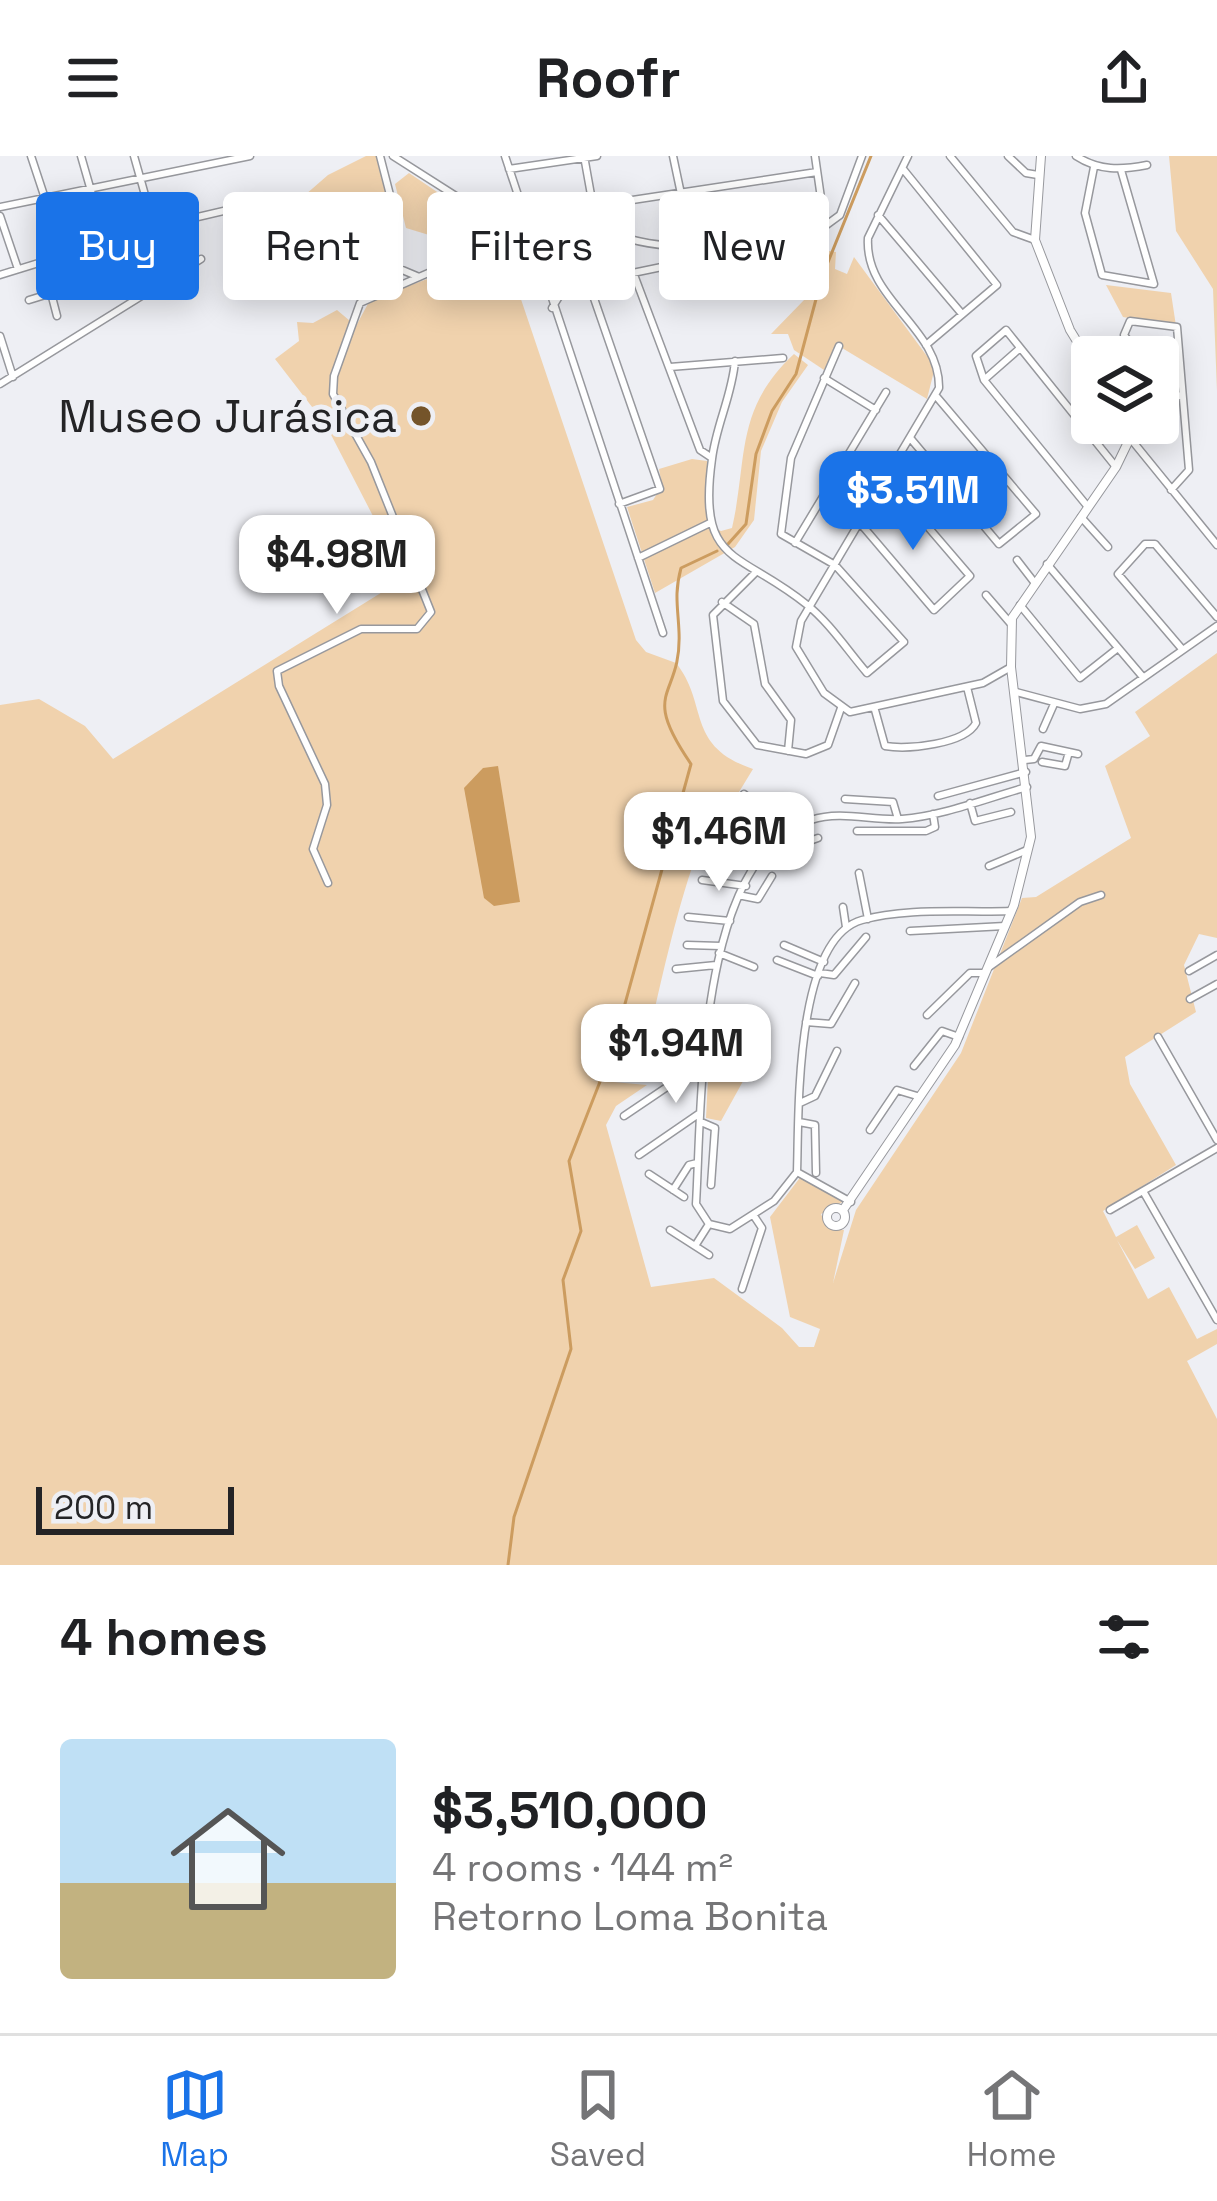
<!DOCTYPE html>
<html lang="en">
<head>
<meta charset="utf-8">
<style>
  body { margin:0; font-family:"Space Grotesk",sans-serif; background:#f6f6f6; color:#202124; height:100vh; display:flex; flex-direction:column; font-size:45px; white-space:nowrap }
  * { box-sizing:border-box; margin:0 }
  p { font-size:39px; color:#757577 }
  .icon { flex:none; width:66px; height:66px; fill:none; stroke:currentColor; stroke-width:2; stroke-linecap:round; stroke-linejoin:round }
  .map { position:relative; height:1409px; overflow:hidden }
  .details { display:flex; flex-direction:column; background:#fff; flex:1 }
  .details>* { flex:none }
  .top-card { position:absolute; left:36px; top:36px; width:1146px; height:108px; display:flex; gap:24px }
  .tools { position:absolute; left:1071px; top:180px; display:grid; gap:24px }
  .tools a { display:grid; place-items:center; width:108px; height:108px; border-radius:12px; background:#fff; box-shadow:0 6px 30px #0003; font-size:60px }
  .scale { position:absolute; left:36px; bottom:30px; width:198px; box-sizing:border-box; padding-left:12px; border:6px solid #242426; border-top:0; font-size:33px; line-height:42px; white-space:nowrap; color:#242426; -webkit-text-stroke:9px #eeeff4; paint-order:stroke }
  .price { position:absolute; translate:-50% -102px; padding:0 27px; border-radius:24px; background:#fff; color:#222; font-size:39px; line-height:78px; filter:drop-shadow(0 3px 6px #0008) }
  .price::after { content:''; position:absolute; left:50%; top:72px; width:36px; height:27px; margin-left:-18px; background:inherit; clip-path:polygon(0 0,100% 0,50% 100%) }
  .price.current { background:#1a73e8; color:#fff }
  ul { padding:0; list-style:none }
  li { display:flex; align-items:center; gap:36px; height:300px; padding:0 60px }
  li span { display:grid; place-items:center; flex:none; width:336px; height:240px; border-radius:12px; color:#555 }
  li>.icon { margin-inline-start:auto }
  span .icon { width:144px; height:144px; fill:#fffc; stroke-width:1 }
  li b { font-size:51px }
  h2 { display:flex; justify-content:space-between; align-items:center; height:144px; padding:0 60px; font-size:51px }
  .chip { padding:0 42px; border-radius:12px; background:#fff; box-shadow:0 6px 30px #0003; font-size:42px; line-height:108px }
  .chip.current { background:#1a73e8; color:#fff }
  header { display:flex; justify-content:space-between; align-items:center; height:156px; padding:0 60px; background:#fff; font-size:54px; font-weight:700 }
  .tabs { display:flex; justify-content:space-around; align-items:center; height:168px; border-top:3px solid #e0e0e0; background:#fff; font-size:33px; color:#757577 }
  .tabs a { display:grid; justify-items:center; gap:6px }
  .tabs .current { color:#1a73e8 }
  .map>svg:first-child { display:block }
  .green { fill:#f0d2ad }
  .water { fill:#cc9c5f }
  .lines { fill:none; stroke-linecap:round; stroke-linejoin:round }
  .stream { stroke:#cc9c5f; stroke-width:3 }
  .minor-casing { stroke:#97989d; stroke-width:9 }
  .secondary-casing { stroke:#97989d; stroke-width:10 }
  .minor { stroke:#fff; stroke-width:6 }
  .secondary { stroke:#fff; stroke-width:8 }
  .poi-dot { fill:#74542a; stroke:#eeeff4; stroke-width:4.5 }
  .labels { text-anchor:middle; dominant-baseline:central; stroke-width:10; stroke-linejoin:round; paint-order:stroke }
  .poi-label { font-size:45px; fill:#242426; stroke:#eeeff4; text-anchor:end }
</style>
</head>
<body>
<header><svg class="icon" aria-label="menu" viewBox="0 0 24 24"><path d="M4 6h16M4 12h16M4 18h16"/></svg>Roofr<svg class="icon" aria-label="share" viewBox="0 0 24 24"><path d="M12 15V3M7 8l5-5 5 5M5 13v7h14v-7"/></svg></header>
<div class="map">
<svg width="1217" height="1409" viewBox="0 0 1217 1409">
  <rect width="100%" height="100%" fill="#eeeff4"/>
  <!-- green -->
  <path class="green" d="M366,0H376L396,69L388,98L399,119L366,135L345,98L282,59L328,19Z
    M1169,0H1217V235L1213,133L1176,75Z
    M409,17L498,77L449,105L438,97L429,79L406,72L395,28Z
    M501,84L636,484L646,496L676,507C709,548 685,590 753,613L739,636L729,638C688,676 654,863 639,924H591L647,929L616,950L606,969L651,1131L714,1122L782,1172L799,1191H814L820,1173L790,1161L770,1061L802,1019L846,1044L821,1058L827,1072L844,1074L833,1127L856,1054L961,897L1022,742L1036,741L1131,682L1105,610L1150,580L1135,556L1217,497V782L1199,778L1184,809L1196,856L1125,901L1130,928L1176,1009L1103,1055L1116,1081L1137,1069L1155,1102L1135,1113L1117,1084L1148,1143L1169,1131L1197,1183L1217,1173V1188L1187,1205L1217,1263V1409H0V549L39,543L85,570L113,603L405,422L326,269L275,203L299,185L297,166L313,167L337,154L356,170L370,144L449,115Z
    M822,94L836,96L835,113L847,118L854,101L935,211L927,243L837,189L824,214L794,194L788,178H771L805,143Z
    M1106,129L1171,137L1176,170L1123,161Z
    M794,198L808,209L782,246L761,295L754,364L735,391L655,437L627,351L653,344L662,330L659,313L692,303L707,305L708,369L721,375L732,372C748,303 734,254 794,198Z
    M710,883L763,889L721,965L706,962Z"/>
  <!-- water -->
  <path class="water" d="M498,610L520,746L494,750L484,742L464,632L483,612Z"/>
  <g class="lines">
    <!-- stream -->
    <path class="stream" d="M826,111L871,0
      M728,388L746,368L756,298L772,255L796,218L823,117
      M508,1409L514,1361L571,1193L563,1124L581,1075L569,1005L612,895L691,608C638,531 682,544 679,476C678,451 674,438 681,412L717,395"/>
    <!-- minor casing -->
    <g class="minor-casing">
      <path id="minor" d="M81,0L106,87
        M134,0L169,124
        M380,0L398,70L392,101L400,113L419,121
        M393,0L514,77
        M505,0L663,477
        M584,0L593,50L817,16
        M673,0L692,90
        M815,0L825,70
        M908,0L868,82C864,144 940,171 939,232L801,465L796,491L824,537L850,556L983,527L1011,511
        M950,0L1013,76L1035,84
        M1008,0L1026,17L1038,19
        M1076,0C1099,15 1121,14 1147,9
        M1094,11L1085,57L1102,119L1154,128L1121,14
        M509,13L597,0
        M903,13L997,129L926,189
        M0,51L250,0
        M878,59L962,158
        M0,60L18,113
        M612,77C673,102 762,88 825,70L840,59L862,0
        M78,94L90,136
        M602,95L633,116L700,294L712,302
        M535,98L576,127
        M0,119L155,71L279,42
        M588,125L660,333L619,348
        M51,137L57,160
        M29,144L68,132L72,124L31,0
        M552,152L565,131L681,107L692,90
        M0,180L13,221
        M1141,201L1124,179L1130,165L1177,171L1189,314L1171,334
        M735,205C732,240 716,269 712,303C697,410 739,394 806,448C829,466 848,495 867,517L904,486L835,409L781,378L791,302L839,190
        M670,211L783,202
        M824,222L876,254
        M1158,222L1170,236L1182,241
        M985,223L1019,193
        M0,228L201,103
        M1130,282L1217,389
        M911,283L999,388L1036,358L936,240
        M1088,351L984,224L976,200L1006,174L1116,311
        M1081,361L1108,391
        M860,367L934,454L970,420L886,322
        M795,387L886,236
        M638,402L710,367
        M1017,404L1034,426
        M1047,408L1142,520
        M756,416L713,459L723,545L757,589L806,598L828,589L841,552
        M986,439L1011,468
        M722,446L754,468L765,528L791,564L788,595
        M1020,449L1080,522L1118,492
        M1182,493L1118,418L1145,388H1155L1217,461
        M1016,536L1080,553L1106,548L1217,470
        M875,554L885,590C908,594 965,588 976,567L967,531
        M1043,573L1054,548
        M1025,604L1034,603L1041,590L1078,598
        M1042,606L1065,610L1069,596
        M744,638L786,674
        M938,640L1026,616
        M845,643L893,646L898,663
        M970,647L975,665L1011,656
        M756,668L772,687
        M789,673L801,688L818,682
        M857,675H926L935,671L933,658
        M989,710L1027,694
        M859,717L868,763
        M702,724L746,730
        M328,727L313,693L327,649L325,628L279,530L277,515L361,473H417L431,456L371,306L333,238L334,220L360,147L526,74
        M743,740L758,743L772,720
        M843,751L846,771
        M688,761L730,765
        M910,775L1005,770
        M687,789L721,790
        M784,789L824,806
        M719,797L754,811
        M777,804L818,820
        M989,811L1080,746L1101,739
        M676,813L716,809
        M1189,815L1217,799
        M820,817L834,819L866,781
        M1190,843L1217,828
        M927,859L970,817H984
        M806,866L831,868L855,827
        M1158,881L1217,984
        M914,910L942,875L959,881
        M800,947L815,940L837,895
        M624,960L704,906
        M701,966L715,972L711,1029
        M799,966L815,969L816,1017
        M870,974L897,934L917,940
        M639,999L700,957
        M797,1016L851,1046
        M649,1018L684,1041
        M673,1034L689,1009L697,1007
        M1143,1035L1217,1164
        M1110,1054L1217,992
        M709,1068L696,1048C702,951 696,700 811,664C842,654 871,665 902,663C943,660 987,642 1027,631
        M709,1068L730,1073L774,1045L797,1016C799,959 794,783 862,764C906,751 965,757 1011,755
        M670,1074L709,1099
        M695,1090L709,1068
        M742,1133L762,1072L754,1060"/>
    </g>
    <!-- secondary casing -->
    <g class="secondary-casing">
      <path id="secondary" d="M1041,0L1035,84L1070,174L1092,210
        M827 1061a9 9 0 1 1 18 0a9 9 0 1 1-18 0Z
        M843,1054L955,889L1014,749L1031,681L1011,511L1012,462L1116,311L1130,282L1131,267"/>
    </g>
    <!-- minor -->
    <use href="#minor" class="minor"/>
    <!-- secondary -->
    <use href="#secondary" class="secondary"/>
  </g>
  <!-- markers -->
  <circle class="poi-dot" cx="421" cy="260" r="12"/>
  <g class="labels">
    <!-- poi labels -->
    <g class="poi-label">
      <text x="397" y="260">Museo Jurásica</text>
    </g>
  </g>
</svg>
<div class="tools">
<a><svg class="icon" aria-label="layers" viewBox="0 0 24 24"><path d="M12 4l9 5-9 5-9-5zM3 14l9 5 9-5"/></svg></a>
</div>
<div class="scale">200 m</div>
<b class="price current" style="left:913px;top:397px">$3.51M</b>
<b class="price" style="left:337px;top:461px">$4.98M</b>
<b class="price" style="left:719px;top:738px">$1.46M</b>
<b class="price" style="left:676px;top:950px">$1.94M</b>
<div class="top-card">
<a class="chip current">Buy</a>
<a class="chip">Rent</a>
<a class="chip">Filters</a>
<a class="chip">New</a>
</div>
</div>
<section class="details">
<h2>4 homes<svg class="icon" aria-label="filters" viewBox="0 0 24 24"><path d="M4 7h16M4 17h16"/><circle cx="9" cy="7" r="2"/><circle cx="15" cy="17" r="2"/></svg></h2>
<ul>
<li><span style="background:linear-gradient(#bfe0f5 60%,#c2b280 0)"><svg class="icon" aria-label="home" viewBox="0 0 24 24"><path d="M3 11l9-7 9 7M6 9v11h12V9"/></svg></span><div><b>$3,510,000</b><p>4 rooms · 144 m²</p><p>Retorno Loma Bonita</p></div></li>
</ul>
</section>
<nav class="tabs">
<a class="current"><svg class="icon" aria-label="map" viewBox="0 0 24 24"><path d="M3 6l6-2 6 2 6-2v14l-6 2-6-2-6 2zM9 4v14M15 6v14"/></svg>Map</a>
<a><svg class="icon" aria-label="saved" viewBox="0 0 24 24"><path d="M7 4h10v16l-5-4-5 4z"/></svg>Saved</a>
<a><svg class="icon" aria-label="home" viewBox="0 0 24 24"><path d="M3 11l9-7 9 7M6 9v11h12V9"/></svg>Home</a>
</nav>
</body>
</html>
